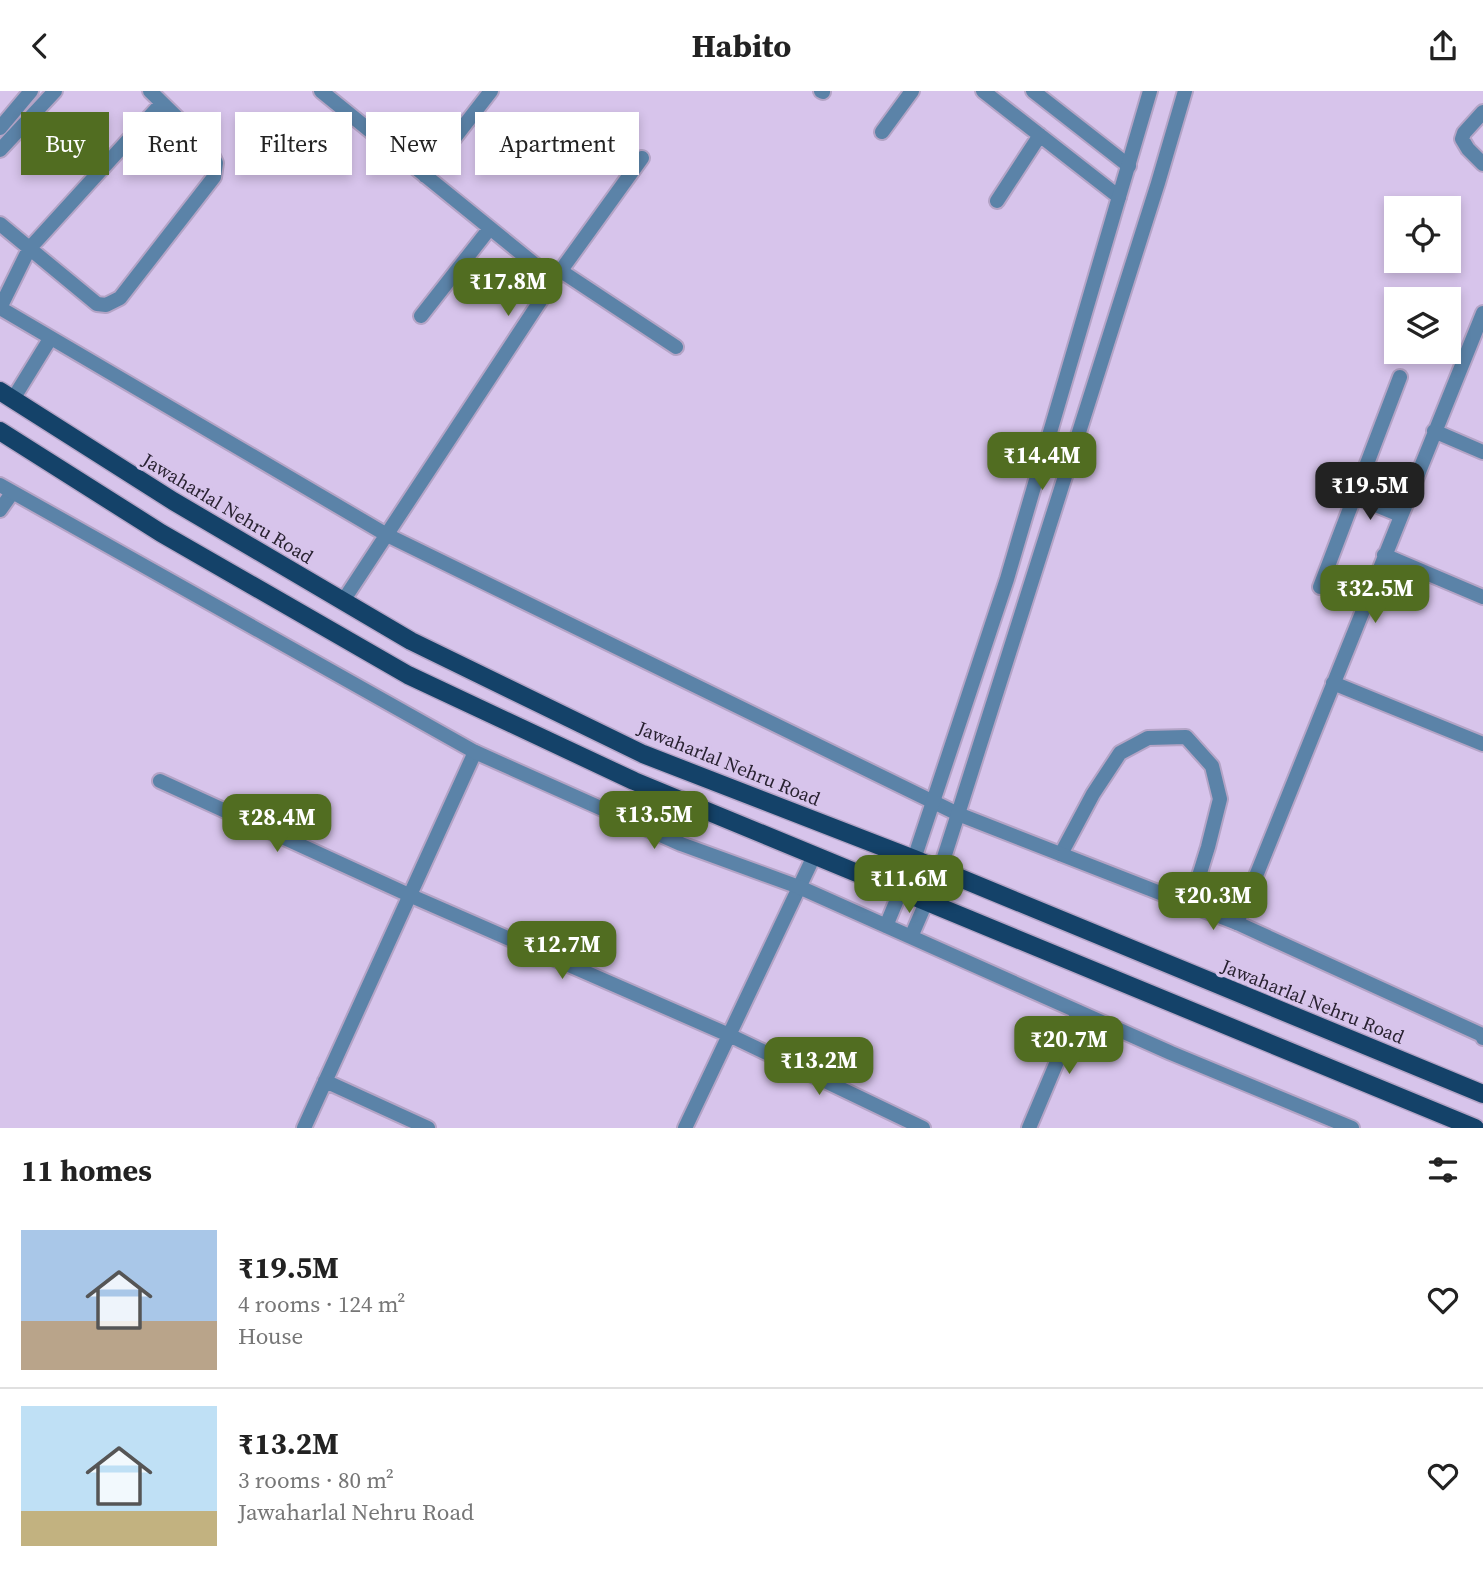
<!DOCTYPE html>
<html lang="en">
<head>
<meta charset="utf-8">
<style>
  body { margin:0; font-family:"Source Serif 4",serif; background:#f2f2f2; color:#222; height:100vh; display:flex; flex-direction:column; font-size:26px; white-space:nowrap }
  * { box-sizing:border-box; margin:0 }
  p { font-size:23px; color:#767676 }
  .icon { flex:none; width:38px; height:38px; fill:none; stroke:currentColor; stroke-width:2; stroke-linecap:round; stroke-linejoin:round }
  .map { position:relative; height:1037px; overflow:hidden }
  .sheet { display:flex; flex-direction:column; background:#fff; flex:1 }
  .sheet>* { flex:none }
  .top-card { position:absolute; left:21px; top:21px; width:700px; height:63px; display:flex; gap:14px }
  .controls { position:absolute; left:1384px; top:105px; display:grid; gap:14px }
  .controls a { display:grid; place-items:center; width:77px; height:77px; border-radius:0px; background:#fff; box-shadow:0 4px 10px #0003; font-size:35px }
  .price { position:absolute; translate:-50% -60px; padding:0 16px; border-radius:14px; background:#516d21; color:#fff; font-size:23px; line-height:46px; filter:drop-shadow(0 2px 4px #0008) }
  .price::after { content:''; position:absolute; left:50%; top:42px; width:21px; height:16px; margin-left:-10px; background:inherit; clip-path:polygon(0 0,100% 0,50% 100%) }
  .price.active { background:#222; color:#fff }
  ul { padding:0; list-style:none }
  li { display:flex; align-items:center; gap:21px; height:175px; padding:0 21px }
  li+li { border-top:2px solid #e0e0e0 }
  li span { display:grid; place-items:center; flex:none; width:196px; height:140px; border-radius:0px; color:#555 }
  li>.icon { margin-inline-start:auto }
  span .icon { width:84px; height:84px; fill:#fffc; stroke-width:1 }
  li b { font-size:30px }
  h2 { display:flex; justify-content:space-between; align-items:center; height:84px; padding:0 21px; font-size:30px }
  .chip { padding:0 24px; border-radius:0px; background:#fff; box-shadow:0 4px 10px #0003; font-size:24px; line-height:63px }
  .chip.active { background:#516d21; color:#fff }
  header { display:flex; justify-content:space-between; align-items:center; height:91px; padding:0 21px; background:#fff; font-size:32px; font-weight:700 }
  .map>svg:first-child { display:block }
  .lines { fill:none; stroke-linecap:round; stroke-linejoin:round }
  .service-casing { stroke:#b4a4c6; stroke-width:18 }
  .minor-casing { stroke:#b4a4c6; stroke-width:18 }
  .tertiary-casing { stroke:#b4a4c6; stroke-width:18 }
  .primary-casing { stroke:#b4a4c6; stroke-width:21 }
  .service { stroke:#5b83a8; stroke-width:14 }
  .minor { stroke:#5b83a8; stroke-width:14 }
  .tertiary { stroke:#5b83a8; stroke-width:14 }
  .primary { stroke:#144269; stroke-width:18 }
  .labels { text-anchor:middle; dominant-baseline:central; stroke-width:7; stroke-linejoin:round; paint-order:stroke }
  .street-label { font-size:19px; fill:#292231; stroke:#d7c4eb }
</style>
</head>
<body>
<header><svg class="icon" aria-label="back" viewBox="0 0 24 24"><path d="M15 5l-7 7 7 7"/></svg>Habito<svg class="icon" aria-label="share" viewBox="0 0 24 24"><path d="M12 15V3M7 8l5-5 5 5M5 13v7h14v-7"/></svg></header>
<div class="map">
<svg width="1483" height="1037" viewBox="0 0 1483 1037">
  <rect width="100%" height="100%" fill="#d7c4eb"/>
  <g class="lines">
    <!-- service casing -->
    <g class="service-casing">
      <path id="service" d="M1061,763L1093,703L1120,662L1148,647L1186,646L1212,675L1220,708L1208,756L1190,814"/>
    </g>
    <!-- minor casing -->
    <g class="minor-casing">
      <path id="minor" d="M321,0L554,189L343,510
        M821,0L823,1
        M983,0L1119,106
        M1033,0L1129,75
        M1483,21L1464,42L1462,48L1468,58L1483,73
        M0,37L31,0
        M882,41L912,0
        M0,59L55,0
        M425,85L491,0
        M997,110L1040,44
        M0,133L97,213L106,214L120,207L214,86L216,72L210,59L150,0
        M561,180L676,256
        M554,189L642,67
        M0,217L387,444L958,723
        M0,217L29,158L162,12
        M421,225L490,137
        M13,308L50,248
        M1434,340L1483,361
        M1354,405L1400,424
        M0,419L12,402
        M1384,464L1483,506
        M1320,496L1400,286
        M1333,592L1483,653
        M160,690L409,804L729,944L923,1037
        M1237,832L1483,222
        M325,990L428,1037
        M304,1037L475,661
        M685,1037L814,765
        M1029,1037L1078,921"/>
    </g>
    <!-- tertiary casing -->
    <g class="tertiary-casing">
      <path id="tertiary" d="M0,394L475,661L681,753L799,796L1171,962L1352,1037
        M958,723L1237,832L1482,944L1483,947
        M886,835L914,768L1007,488L1150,0
        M911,846L940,779L958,723L1158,92L1185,0"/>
    </g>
    <!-- primary casing -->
    <g class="primary-casing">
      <path id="primary" d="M0,300L173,410L411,550L643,663L914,768L1483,1003
        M0,340L161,442L408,584L634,690L1475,1037"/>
    </g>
    <!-- service -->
    <use href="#service" class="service"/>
    <!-- minor -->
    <use href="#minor" class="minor"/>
    <!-- tertiary -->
    <use href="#tertiary" class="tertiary"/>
    <!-- primary -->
    <use href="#primary" class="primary"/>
  </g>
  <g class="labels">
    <!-- street labels -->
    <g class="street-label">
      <text transform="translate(228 417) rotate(31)">Jawaharlal Nehru Road</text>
      <text transform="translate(729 672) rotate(22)">Jawaharlal Nehru Road</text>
      <text transform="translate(1313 910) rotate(22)">Jawaharlal Nehru Road</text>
    </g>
  </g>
</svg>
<div class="controls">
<a><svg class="icon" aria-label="locate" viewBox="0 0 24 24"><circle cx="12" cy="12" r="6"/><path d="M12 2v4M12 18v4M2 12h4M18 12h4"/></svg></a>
<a><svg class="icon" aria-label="layers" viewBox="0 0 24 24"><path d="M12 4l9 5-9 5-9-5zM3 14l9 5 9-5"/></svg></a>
</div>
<b class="price" style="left:508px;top:227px">₹17.8M</b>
<b class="price" style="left:1042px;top:401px">₹14.4M</b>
<b class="price active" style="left:1370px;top:431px">₹19.5M</b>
<b class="price" style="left:1375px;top:534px">₹32.5M</b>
<b class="price" style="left:654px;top:760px">₹13.5M</b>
<b class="price" style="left:277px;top:763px">₹28.4M</b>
<b class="price" style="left:909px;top:824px">₹11.6M</b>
<b class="price" style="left:1213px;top:841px">₹20.3M</b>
<b class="price" style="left:562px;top:890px">₹12.7M</b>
<b class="price" style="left:1069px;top:985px">₹20.7M</b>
<b class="price" style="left:819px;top:1006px">₹13.2M</b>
<div class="top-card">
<a class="chip active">Buy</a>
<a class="chip">Rent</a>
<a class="chip">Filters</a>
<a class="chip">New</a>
<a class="chip">Apartment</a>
</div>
</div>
<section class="sheet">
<h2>11 homes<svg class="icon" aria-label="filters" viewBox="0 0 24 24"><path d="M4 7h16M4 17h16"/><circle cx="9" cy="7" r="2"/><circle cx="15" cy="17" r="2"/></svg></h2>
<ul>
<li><span style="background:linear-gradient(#a9c7e8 65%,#b9a48a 0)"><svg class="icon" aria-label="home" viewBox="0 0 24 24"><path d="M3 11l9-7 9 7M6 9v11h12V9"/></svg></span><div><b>₹19.5M</b><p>4 rooms · 124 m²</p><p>House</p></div><svg class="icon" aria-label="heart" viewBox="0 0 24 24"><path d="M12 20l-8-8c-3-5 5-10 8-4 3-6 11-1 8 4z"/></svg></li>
<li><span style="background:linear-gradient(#bfe0f5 75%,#c2b280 0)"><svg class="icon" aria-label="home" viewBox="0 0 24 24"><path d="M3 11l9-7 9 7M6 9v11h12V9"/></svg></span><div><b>₹13.2M</b><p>3 rooms · 80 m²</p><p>Jawaharlal Nehru Road</p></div><svg class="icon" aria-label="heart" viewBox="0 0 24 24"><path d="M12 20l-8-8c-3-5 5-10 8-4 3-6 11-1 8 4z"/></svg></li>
</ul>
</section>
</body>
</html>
